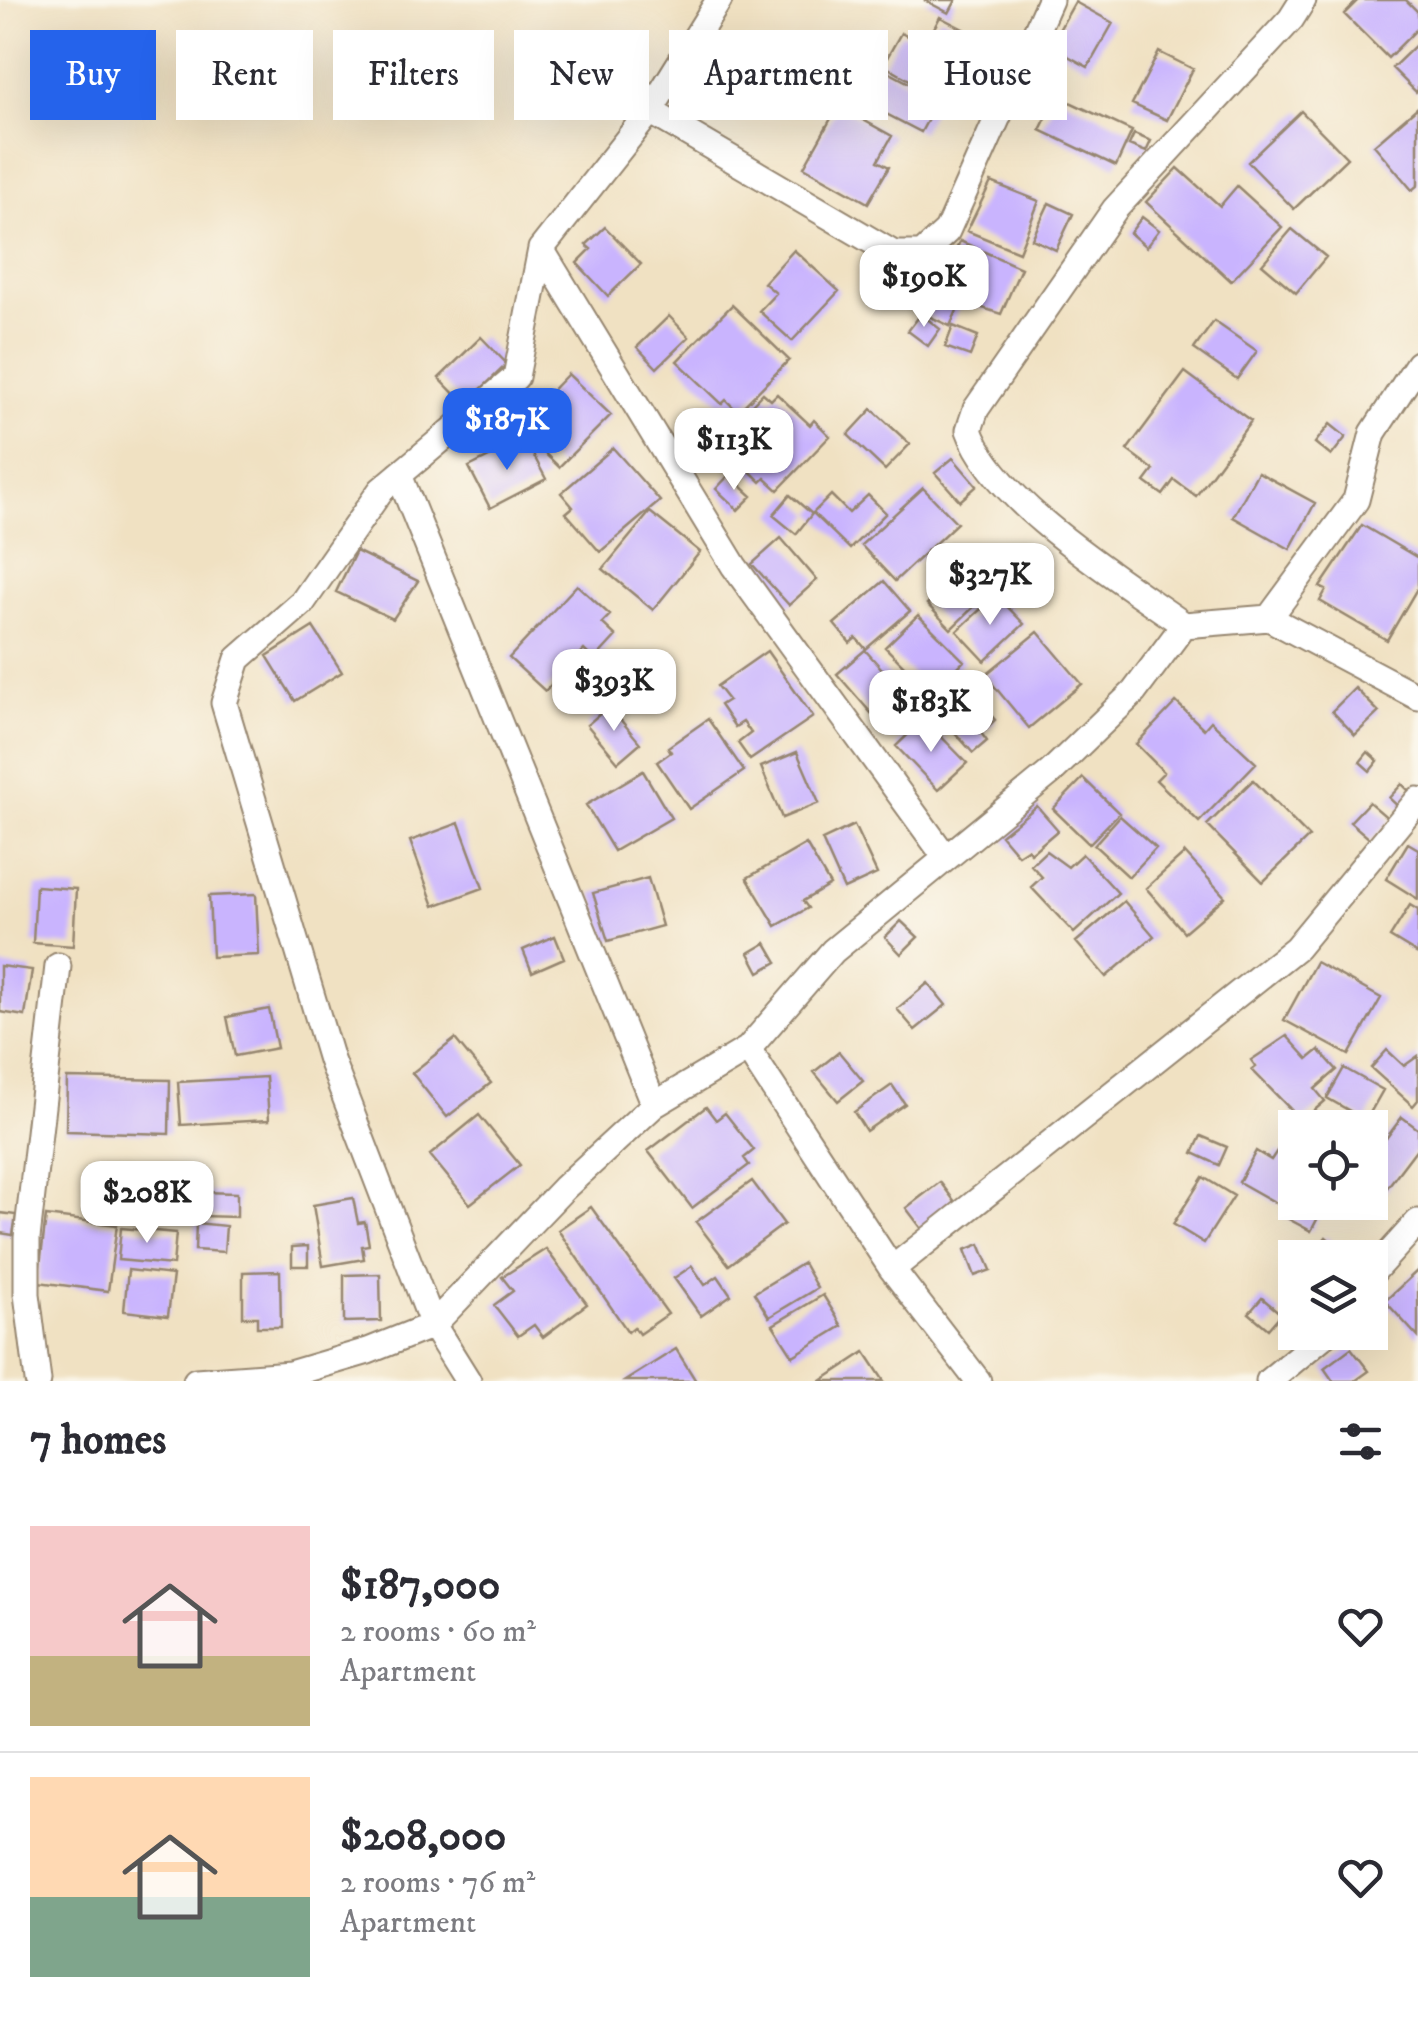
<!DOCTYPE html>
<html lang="en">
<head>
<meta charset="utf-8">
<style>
  body { margin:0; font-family:"IM FELL DW Pica",serif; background:#f2f2f3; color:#2b2b33; height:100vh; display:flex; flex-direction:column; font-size:38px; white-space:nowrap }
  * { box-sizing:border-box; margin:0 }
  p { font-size:32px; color:#7c7c81 }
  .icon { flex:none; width:55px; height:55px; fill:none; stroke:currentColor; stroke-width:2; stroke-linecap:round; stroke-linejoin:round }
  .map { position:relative; height:1381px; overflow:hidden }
  .drawer { display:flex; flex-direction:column; background:#fff; flex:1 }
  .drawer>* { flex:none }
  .guide { position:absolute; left:30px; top:30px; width:1360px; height:90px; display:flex; gap:20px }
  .controls { position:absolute; left:1278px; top:1110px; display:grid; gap:20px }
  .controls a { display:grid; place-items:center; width:110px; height:110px; border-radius:0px; background:#fff; box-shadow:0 10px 40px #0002; font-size:50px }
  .price { position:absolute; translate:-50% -85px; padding:0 22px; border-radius:20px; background:#fff; color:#222; font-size:32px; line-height:65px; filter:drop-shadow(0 2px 5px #0008) }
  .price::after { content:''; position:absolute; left:50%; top:60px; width:30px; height:22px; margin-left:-15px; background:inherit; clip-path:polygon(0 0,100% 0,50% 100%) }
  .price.on { background:#2563eb; color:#fff }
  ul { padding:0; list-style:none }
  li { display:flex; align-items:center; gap:30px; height:250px; padding:0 30px }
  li+li { border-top:2px solid #e1e1e2 }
  li span { display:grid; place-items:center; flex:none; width:280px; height:200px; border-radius:0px; color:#555 }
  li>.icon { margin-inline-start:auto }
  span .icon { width:120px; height:120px; fill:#fffc; stroke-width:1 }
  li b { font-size:42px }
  h2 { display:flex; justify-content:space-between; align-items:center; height:120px; padding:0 30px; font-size:42px }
  .pill { padding:0 35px; border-radius:0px; background:#fff; box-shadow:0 10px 40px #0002; font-size:35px; line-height:90px }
  .pill.on { background:#2563eb; color:#fff }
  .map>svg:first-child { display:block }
  .building { fill:#c9b4fe }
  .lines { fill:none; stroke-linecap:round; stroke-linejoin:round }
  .street-casing { stroke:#968670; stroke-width:29 }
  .street { stroke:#fff; stroke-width:25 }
</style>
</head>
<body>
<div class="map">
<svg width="1418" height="1381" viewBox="0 0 1418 1381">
  <rect width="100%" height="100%" fill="#fbf7ec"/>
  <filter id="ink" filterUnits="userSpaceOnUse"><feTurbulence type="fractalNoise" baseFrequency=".01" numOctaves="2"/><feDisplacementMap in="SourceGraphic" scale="20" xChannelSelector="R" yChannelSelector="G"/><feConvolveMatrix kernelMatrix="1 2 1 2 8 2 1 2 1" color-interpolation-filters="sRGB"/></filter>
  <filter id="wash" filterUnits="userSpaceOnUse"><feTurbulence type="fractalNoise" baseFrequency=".0048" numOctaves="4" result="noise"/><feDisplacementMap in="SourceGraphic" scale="40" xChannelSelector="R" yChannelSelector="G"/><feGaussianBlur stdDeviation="2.25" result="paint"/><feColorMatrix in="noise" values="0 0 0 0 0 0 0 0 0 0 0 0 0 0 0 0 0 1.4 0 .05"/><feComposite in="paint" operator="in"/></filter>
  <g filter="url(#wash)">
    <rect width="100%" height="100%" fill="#f0e1c2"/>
    <g id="blocks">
      <!-- building -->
      <path class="building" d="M924,0H956L949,13Z
        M1358,0H1406L1418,12V28L1388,58L1344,14Z
        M1075,2L1113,23L1088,67L1050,46Z
        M940,17L967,31L958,47L932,32Z
        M901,33L951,59L933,93L883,65Z
        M1418,43V90L1416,92L1392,68Z
        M1159,52L1193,69L1167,120L1132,104Z
        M867,53L882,61L879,67L939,99L921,132L846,93Z
        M827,60L848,73L839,88L817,76Z
        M1057,96L1132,131L1116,166L1040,130Z
        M838,106L892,136L878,161L889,167L868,203L804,167Z
        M1418,107V185L1412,190L1374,145Z
        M1301,111L1347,158L1294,209L1248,162Z
        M1134,134L1151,141L1146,152L1129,145Z
        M1178,168L1220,206L1237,186L1282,227L1231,281L1146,202Z
        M991,182L1039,201L1019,252L967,231Z
        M1049,203L1073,214L1056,250L1032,239Z
        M1142,217L1159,230L1146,247L1130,233Z
        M605,227L641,264L608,296L577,263L591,249L586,245Z
        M1292,229L1326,257L1296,293L1262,264Z
        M960,241L1021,268L1001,314L967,303L970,297L941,283Z
        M794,250L839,291L792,341L759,311L776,293L764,283Z
        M939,294L960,304L950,326L928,316Z
        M732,305L789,360L738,412L726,400L722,404L677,361Z
        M921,314L940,329L928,346L908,331Z
        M669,316L689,337L657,368L637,347Z
        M1214,321L1257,351L1237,379L1194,349Z
        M953,326L978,336L970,356L945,347Z
        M481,337L507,364L465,405L439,378Z
        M1185,372L1251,421L1196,496L1174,480L1163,495L1145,482L1154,470L1127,450Z
        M568,374L611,415L559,467L534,443L550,426L533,410Z
        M763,393L771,400L777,394L810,425L814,420L830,436L778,490L765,478L761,482L731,453L735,449L721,436Z
        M872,409L910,444L885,470L848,435Z
        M1330,424L1346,437L1331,456L1315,443Z
        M525,439L546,479L490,508L469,467Z
        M613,448L660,501L600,552L566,513L573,507L561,493Z
        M953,458L977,486L960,501L935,473Z
        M1258,472L1315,503L1290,549L1233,517Z
        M729,475L752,496L738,510L716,489Z
        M923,488L957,523L895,581L861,545Z
        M790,495L812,514L796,534L773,515Z
        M831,495L849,513L868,495L886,513L850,549L813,513Z
        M650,512L700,552L653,610L603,569Z
        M1362,525L1418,558V587L1387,640L1320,601L1326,590L1320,587Z
        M781,538L817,580L789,605L752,564Z
        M356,551L418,581L393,619L336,592Z
        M964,568L988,593L951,629L927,604Z
        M884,581L910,611L866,649L856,638L850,643L834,624Z
        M577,585L610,615L602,623L616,636L594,660L584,650L545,691L509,658Z
        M996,595L1024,624L985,661L957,631Z
        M918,615L964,661L927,698L909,681L914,676L885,647Z
        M313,627L342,672L295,701L267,656Z
        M1038,632L1082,684L1029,728L985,675Z
        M865,650L900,689L871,713L837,674Z
        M767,651L813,717L750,760L738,743L751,733L743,722L735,727L720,705L728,700L717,686Z
        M966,686L995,720L981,733L987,741L973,753L937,712Z
        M1355,688L1379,712L1355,735L1332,711Z
        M1176,702L1204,729L1211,721L1256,763L1199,822L1156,780L1164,772L1136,744Z
        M609,706L640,743L618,762L587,725Z
        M708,719L744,771L689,809L657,762L671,752L668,747Z
        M924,719L967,763L938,790L896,746Z
        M797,752L819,803L782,818L761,767Z
        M1368,752L1378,761L1370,771L1360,762Z
        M643,771L671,818L614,851L586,805Z
        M1083,778L1119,813L1089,844L1053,809Z
        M1253,780L1309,837L1263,882L1207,825Z
        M1402,784L1415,797L1402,810L1389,798Z
        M1369,802L1390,820L1371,840L1350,822Z
        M1037,806L1058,830L1031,853L1027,849L1018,855L1001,835Z
        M1120,816L1156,848L1129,877L1094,845Z
        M459,823L483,888L434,906L410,841Z
        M854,825L877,874L844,889L822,840Z
        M1408,843L1418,849V899L1386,879Z
        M806,844L830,885L803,901L808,908L776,926L747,878Z
        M1046,851L1068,867L1082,854L1118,893L1074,933L1031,887L1042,877L1031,865Z
        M1185,853L1225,897L1184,932L1146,888Z
        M648,878L662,926L608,941L593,893Z
        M36,886L76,889L73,946L33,943Z
        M256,894L259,955L212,957L209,896Z
        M1124,901L1154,936L1106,977L1076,942Z
        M1410,905L1418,910V954L1390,937Z
        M901,921L918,937L901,954L885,937Z
        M555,936L564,958L532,972L523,950Z
        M766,943L777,962L759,972L749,953Z
        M1316,962L1381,998L1349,1055L1284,1020Z
        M0,966L32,970L25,1016L0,1012Z
        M928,983L946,1005L915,1030L897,1009Z
        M269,1009L277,1048L235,1056L227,1017Z
        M1287,1036L1308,1059L1319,1050L1337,1070L1315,1089L1325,1101L1302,1121L1252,1070L1256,1067L1251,1060Z
        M455,1039L491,1083L447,1117L412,1073Z
        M1387,1050L1404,1066L1418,1056V1100L1413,1106L1371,1068Z
        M839,1052L863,1081L838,1101L814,1072Z
        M1344,1068L1383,1090L1366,1120L1327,1098Z
        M266,1077L269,1120L181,1125L178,1082Z
        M67,1078L170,1080L169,1134L66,1131Z
        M892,1085L905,1104L866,1131L854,1112Z
        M706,1107L716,1120L725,1113L754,1150L744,1158L749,1165L692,1208L648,1151Z
        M479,1115L520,1165L470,1204L430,1155Z
        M1402,1117L1418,1129V1147L1377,1201L1370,1195V1160Z
        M1201,1136L1227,1147L1219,1165L1193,1153Z
        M1256,1151L1271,1160L1277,1151L1295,1161V1175L1278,1204L1239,1182Z
        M1203,1177L1234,1196L1204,1243L1173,1224Z
        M752,1181L784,1224L729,1265L696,1222Z
        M940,1182L959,1207L925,1233L906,1208Z
        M1295,1188V1202H1326L1311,1231L1281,1215Z
        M200,1192L237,1193V1217L200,1216Z
        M353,1198L358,1223L365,1222L369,1245L362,1246L364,1259L323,1266L313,1205Z
        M591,1207L668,1314L639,1334L634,1327L628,1332L558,1230Z
        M0,1213L16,1215L13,1235L0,1233Z
        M46,1216L117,1225L108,1291L38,1282Z
        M196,1223L226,1226L224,1252L195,1250Z
        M121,1228L176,1233L173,1265L118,1260Z
        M1326,1237L1349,1258H1308Z
        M980,1244L991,1270L975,1276L965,1250Z
        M308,1246V1266H292V1247Z
        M546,1249L587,1304L543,1337L534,1325L518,1336L494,1305L513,1291L502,1277Z
        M803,1263L817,1288L769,1317L754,1293Z
        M692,1266L705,1285L718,1276L731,1295L701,1316L674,1278Z
        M128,1270L173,1275L168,1316L124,1311Z
        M1418,1270V1337L1385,1301Z
        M280,1271L281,1327H257V1317H243V1272Z
        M380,1274L381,1321L344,1322V1275Z
        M823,1295L842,1326L793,1356L773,1325Z
        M1262,1298L1281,1314L1268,1329L1249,1313Z
        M1351,1348L1369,1371L1355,1381H1333L1324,1368Z
        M676,1349L696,1381H625Z
        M865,1352L884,1381H821Z"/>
    </g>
  </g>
  <g filter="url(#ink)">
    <use href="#blocks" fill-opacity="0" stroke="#968670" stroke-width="2.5"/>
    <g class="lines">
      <!-- street casing -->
      <g class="street-casing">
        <path id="street" d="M1303,0L1291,19L1115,209L976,409L969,430C995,503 1121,580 1184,625L1269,618L1418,697
          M650,111L894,254H922L947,231L1050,0
          M541,249L734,566L944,855
          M399,475L654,1105
          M1269,618L1356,500L1373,433L1418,364
          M748,1049L892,1269L978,1381
          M892,1269L1296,948L1418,800
          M1370,1275L1418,1222
          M38,1381L27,1294V1238L58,966
          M196,1381L290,1374L368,1351L433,1325L564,1188L654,1105L748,1049L833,951L1051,772L1134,692L1184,625
          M468,1381L433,1325L331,1060L224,703L238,659L302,603L381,490L516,377L541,249L650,111L719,0
          M1269,1381L1328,1332"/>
      </g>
      <!-- street -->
      <use href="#street" class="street"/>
    </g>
  </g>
</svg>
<div class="controls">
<a><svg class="icon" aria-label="locate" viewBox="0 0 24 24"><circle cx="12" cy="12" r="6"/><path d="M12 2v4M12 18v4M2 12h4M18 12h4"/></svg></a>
<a><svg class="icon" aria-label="layers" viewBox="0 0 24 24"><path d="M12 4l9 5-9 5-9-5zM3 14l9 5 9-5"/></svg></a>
</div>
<b class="price" style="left:924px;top:330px">$190K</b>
<b class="price on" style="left:507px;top:473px">$187K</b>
<b class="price" style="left:734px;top:493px">$113K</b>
<b class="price" style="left:990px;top:628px">$327K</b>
<b class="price" style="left:614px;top:734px">$393K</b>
<b class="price" style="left:931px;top:755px">$183K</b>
<b class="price" style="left:147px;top:1246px">$208K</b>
<div class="guide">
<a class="pill on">Buy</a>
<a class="pill">Rent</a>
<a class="pill">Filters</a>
<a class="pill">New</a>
<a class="pill">Apartment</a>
<a class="pill">House</a>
</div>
</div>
<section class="drawer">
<h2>7 homes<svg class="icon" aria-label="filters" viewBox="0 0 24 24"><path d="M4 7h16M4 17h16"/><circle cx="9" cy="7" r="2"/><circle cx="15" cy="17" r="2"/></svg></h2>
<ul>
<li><span style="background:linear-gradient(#f6c9c9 65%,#c2b280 0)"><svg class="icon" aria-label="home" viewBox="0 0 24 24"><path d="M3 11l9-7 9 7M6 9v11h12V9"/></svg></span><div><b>$187,000</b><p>2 rooms · 60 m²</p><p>Apartment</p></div><svg class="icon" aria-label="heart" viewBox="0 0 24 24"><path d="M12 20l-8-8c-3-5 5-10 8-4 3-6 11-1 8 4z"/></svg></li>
<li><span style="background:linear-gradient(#ffd9b3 60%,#7fa58c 0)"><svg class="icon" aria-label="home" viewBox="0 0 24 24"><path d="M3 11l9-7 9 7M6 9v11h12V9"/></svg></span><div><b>$208,000</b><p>2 rooms · 76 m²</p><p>Apartment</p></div><svg class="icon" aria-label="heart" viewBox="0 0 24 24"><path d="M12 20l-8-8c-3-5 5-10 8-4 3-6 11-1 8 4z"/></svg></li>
</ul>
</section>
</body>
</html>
